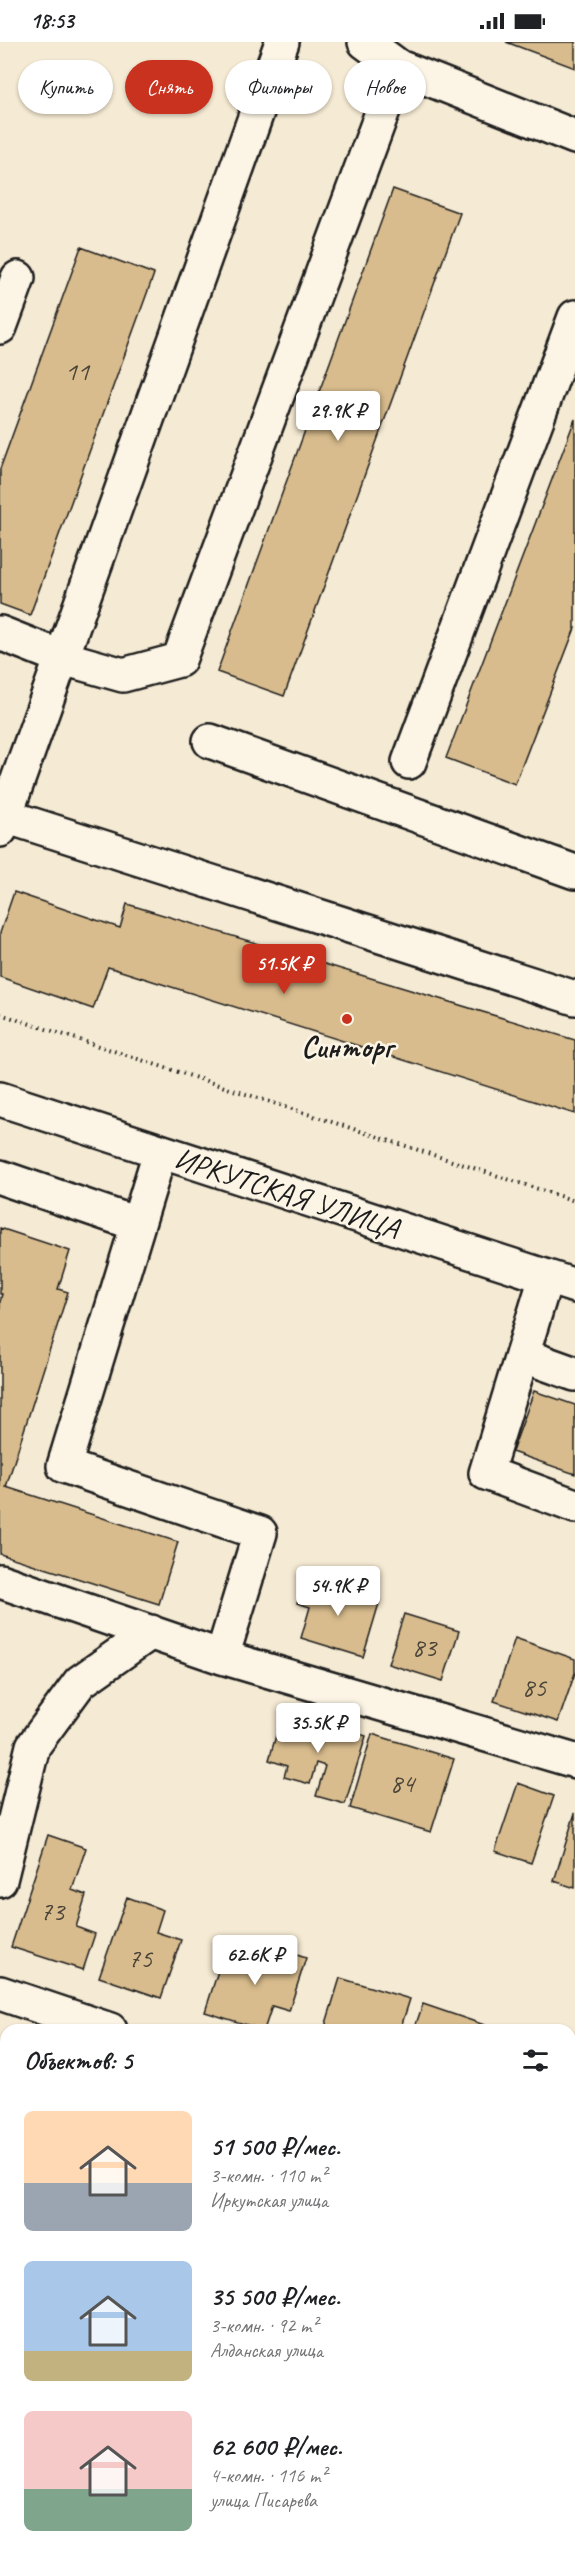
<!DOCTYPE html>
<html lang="ru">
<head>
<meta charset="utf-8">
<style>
  body { margin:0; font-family:Caveat,sans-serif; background:#f6f6f6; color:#202124; height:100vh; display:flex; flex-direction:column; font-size:22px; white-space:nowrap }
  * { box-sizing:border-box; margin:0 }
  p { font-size:20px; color:#757577 }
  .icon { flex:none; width:33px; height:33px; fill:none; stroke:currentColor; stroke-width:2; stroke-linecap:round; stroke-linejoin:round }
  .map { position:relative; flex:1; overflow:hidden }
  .panel { position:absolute; left:0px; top:1982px; width:576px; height:536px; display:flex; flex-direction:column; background:#fff; border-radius:18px 18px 0 0; box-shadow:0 2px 4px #0004 }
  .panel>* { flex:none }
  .guide { position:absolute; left:18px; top:18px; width:540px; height:54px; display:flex; gap:12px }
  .price { position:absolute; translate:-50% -51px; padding:0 14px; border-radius:6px; background:#fff; color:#222; font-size:20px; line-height:39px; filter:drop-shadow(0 2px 3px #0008) }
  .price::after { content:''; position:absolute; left:50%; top:36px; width:18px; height:14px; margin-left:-9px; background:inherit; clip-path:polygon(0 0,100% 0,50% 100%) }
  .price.current { background:#c8321e; color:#fff }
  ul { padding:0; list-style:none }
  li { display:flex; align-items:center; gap:18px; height:150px; padding:0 24px }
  li span { display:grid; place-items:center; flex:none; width:168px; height:120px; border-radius:9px; color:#555 }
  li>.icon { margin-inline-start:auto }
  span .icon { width:72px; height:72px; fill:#fffc; stroke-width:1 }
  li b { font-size:26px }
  h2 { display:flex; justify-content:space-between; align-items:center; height:72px; padding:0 24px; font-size:26px }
  .chip { padding:0 21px; border-radius:27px; background:#fff; box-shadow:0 2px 4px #0004; font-size:21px; line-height:54px }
  .chip.current { background:#c8321e; color:#fff }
  .status { display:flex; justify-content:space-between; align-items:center; height:42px; padding:0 30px; background:#fff; direction:ltr }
  .status svg { height:16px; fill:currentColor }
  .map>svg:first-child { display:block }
  .building { fill:#d8bc8d; stroke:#1c1c1c; stroke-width:1.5 }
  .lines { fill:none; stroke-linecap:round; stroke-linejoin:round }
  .minor-casing { stroke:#1c1c1c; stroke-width:38 }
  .path { stroke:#1c1c1c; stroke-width:4; stroke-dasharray:1.5 4.5; stroke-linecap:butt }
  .minor { stroke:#fcf5e5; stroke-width:33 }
  .poi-dot { fill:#c8321e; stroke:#fcf5e5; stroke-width:2 }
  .labels { text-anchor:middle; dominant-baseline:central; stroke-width:5; stroke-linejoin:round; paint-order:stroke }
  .number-label { font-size:27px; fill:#4b4438 }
  .poi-label { font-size:30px; font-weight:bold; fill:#1c1c1c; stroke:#fcf5e5 }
  .street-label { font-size:30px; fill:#1c1c1c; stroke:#fcf5e5 }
</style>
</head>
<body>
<div class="status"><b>18:53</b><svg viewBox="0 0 49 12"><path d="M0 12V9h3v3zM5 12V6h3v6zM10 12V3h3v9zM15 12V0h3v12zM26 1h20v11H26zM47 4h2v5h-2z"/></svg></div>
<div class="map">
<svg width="575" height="2516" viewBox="0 0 575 2516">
  <rect width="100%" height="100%" fill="#f5ead3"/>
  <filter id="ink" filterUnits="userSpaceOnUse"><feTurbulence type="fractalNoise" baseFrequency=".0167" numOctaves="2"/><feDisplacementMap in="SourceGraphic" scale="12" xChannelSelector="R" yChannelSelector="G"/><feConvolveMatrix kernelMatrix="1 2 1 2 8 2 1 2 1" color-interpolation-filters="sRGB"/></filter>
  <g filter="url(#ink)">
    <!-- building -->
    <path class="building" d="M506,0H575V26Z
      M393,147L460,171L284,654L217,630Z
      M81,205L154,232L30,573L0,562V427Z
      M575,377V586L515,742L446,716Z
      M14,850L120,886L127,862L575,998V1072L108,925L93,967L0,935V891Z
      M0,1186L70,1209L58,1247L68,1250L6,1445L178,1500L159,1562L0,1512V1260L2,1252H0Z
      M534,1349L575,1363V1432L512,1410Z
      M305,1536L380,1558L363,1615L301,1596L310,1565L297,1561Z
      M404,1572L459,1589L443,1639L388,1622Z
      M515,1596L575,1617V1631L558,1680L494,1659Z
      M283,1669L366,1694L345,1762L316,1754L325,1724L316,1721L310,1742L284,1735L287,1724L269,1718Z
      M372,1692L454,1717L431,1790L350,1766Z
      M518,1741L554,1754L531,1821L495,1809Z
      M575,1771V1846L554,1839Z
      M48,1793L86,1806L72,1848L86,1853L76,1885L95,1892L83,1928L11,1905Z
      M127,1855L163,1868L156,1890L181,1898L161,1956L99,1935Z
      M270,1904L306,1916L289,1969L272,1964L264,1988L205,1970L225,1907L265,1920Z
      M340,1936L410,1957L400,1988H324Z
      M423,1962L499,1988H414Z
      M0,2014L6,2016V2087L0,2085Z
      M573,2206L575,2207V2263L570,2261V2214Z
      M0,2247L6,2249V2349L0,2347Z
      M575,2484V2516H564L565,2511H570V2498Z
      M101,2511H136L135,2516H99Z
      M169,2511H219L217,2516H167Z
      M242,2511H263L278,2516H240Z
      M501,2511H550L549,2516H518Z"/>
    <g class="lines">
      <!-- minor casing -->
      <g class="minor-casing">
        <path id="minor" d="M365,0L399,25L575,95
          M0,285L18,236
          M0,591L63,616L123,633L179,618L399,25
          M210,699L575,830
          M409,720L575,275
          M5,774L575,956
          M0,788L282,0
          M0,1057L575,1244
          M160,1110L64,1424L260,1491L222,1615
          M0,1135L137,1182
          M546,1235L486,1431L575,1464
          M522,1313L575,1332
          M0,1539L222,1615L575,1719
          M0,1838L33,1704L80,1640L151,1590
          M0,1951L110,1988
          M570,2142L575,2144
          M0,2395L6,2397
          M355,2511L370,2516"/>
      </g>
      <!-- path -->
      <path class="path" d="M0,972L575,1159"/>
      <!-- minor -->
      <use href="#minor" class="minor"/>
    </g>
  </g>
  <!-- markers -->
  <circle class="poi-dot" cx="347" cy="977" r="6"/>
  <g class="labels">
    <!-- number labels -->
    <g class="number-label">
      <text x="77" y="329">11</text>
      <text x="424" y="1605">83</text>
      <text x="534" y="1645">85</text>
      <text x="402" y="1741">84</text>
      <text x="52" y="1869">73</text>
      <text x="140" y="1916">75</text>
    </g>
    <!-- poi labels -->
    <g class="poi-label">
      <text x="347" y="1005">Синторг</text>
    </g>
    <!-- street labels -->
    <g class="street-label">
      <text transform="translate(287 1151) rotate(18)">ИРКУТСКАЯ УЛИЦА</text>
    </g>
  </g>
</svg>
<b class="price" style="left:338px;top:400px">29.9K ₽</b>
<b class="price current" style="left:284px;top:953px">51.5K ₽</b>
<b class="price" style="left:338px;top:1575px">54.9K ₽</b>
<b class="price" style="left:318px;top:1712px">35.5K ₽</b>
<b class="price" style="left:255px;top:1944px">62.6K ₽</b>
<div class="guide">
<a class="chip">Купить</a>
<a class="chip current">Снять</a>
<a class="chip">Фильтры</a>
<a class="chip">Новое</a>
</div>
<section class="panel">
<h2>Объектов: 5<svg class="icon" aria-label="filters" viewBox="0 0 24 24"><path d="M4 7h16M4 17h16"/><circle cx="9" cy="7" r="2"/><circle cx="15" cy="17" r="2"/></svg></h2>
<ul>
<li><span style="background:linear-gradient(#ffd9b3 60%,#9aa5b1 0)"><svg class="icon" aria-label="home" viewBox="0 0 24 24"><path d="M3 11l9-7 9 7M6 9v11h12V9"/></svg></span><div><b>51 500 ₽/мес.</b><p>3-комн. · 110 m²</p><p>Иркутская улица</p></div></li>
<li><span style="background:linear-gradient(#a9c7e8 75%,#c2b280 0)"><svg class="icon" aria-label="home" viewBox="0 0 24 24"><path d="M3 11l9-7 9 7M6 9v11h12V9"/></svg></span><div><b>35 500 ₽/мес.</b><p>3-комн. · 92 m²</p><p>Алданская улица</p></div></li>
<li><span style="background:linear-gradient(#f6c9c9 65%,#7fa58c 0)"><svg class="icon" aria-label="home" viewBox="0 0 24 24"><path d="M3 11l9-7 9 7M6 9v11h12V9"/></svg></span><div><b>62 600 ₽/мес.</b><p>4-комн. · 116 m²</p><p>улица Писарева</p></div></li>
</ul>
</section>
</div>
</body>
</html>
